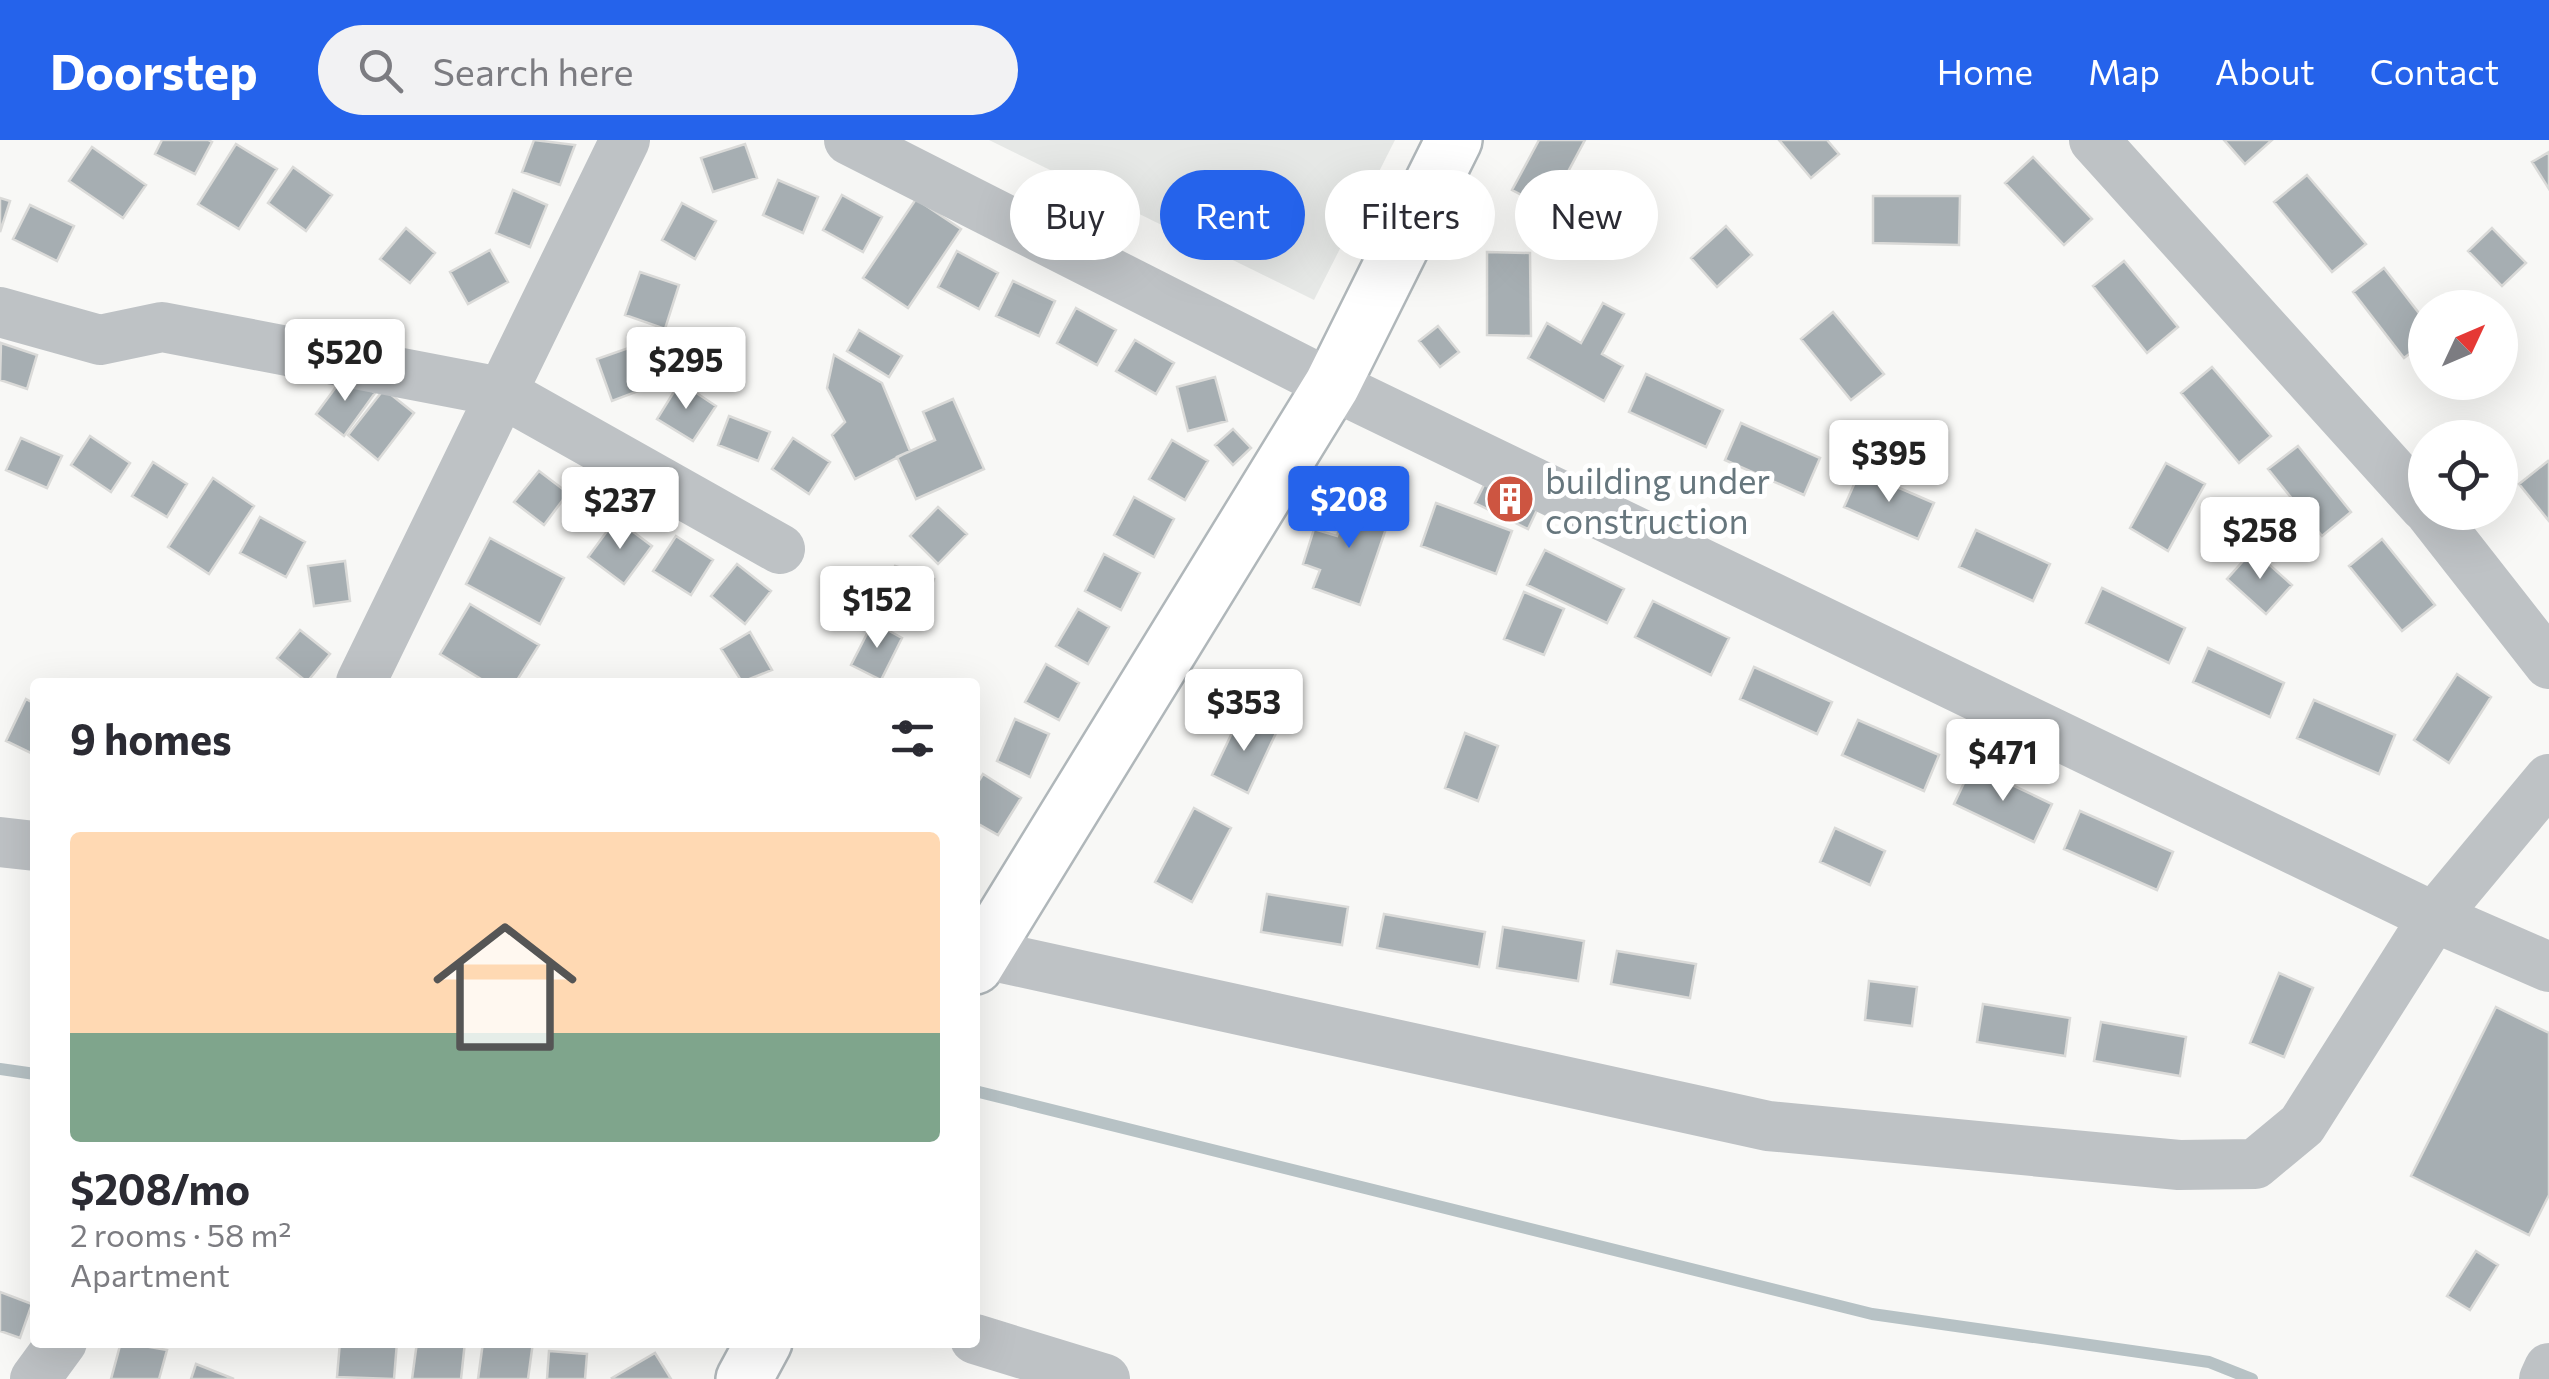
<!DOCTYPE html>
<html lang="en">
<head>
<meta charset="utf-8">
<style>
  body { margin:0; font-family:Commissioner,sans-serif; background:#f2f2f3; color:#2b2b33; height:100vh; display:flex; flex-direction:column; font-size:38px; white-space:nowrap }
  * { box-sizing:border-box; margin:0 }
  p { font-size:32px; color:#7c7c81 }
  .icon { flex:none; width:55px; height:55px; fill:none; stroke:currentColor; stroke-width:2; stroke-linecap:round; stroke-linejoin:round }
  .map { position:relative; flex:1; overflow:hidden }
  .details { position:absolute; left:30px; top:538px; width:950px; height:670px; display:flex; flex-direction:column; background:#fff; border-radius:10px; box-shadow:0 10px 40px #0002 }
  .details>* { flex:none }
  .top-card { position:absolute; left:1010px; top:30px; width:950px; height:90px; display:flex; gap:20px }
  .needle { width:65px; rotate:46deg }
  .buttons { position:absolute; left:2408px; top:150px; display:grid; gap:20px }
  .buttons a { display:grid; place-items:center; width:110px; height:110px; border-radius:50%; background:#fff; box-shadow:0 10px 40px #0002; font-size:50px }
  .price { position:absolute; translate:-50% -85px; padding:0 22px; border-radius:10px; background:#fff; color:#222; font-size:32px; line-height:65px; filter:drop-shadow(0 2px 5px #0008) }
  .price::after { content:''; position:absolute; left:50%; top:60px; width:30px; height:22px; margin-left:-15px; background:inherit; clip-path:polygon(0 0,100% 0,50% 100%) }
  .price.active { background:#2563eb; color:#fff }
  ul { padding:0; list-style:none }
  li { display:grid; align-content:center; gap:20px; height:530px; padding:0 40px }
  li+li { border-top:2px solid #e1e1e2 }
  li span { display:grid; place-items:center; height:310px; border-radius:10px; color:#555 }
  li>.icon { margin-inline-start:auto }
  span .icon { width:180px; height:180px; fill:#fffc; stroke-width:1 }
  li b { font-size:42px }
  h2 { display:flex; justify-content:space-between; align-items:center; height:120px; padding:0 40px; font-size:42px }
  .tag { padding:0 35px; border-radius:45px; background:#fff; box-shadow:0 10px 40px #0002; font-size:35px; line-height:90px }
  .tag.active { background:#2563eb; color:#fff }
  header { display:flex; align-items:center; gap:60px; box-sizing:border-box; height:140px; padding:0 50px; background:#2563eb; color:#fff }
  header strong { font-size:48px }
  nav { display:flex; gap:55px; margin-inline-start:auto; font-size:35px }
  .search { width:700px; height:90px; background:#f2f2f3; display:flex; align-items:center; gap:25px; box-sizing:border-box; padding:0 35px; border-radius:55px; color:#7c7c81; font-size:38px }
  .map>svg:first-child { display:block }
  .built { fill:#e6e8e6 }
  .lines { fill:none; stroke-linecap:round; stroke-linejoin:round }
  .stream { stroke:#b7c2c5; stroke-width:12 }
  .building { fill:#a6aeb2; stroke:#dadad8; stroke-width:2.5 }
  .secondary-casing { stroke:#b0b7ba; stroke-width:60 }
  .street { stroke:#bec2c5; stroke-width:50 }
  .secondary { stroke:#fff; stroke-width:55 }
  .labels { text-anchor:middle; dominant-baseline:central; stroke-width:10; stroke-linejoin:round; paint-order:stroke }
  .poi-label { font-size:35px; fill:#66767d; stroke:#fff; text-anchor:start }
</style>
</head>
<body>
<header>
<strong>Doorstep</strong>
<div class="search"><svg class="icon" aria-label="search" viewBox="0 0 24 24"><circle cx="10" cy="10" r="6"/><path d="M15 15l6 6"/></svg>Search here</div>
<nav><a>Home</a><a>Map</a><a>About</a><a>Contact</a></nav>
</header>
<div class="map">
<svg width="2549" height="1239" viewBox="0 0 2549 1239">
  <rect width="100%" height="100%" fill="#f8f8f6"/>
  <!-- built -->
  <path class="built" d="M989,0H1395L1314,160Z"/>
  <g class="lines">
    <!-- stream -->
    <path class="stream" d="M0,929L35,934
      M975,951L1872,1174L2209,1222L2252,1239"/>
  </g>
  <!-- building -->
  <path class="building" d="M162,0H208L212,2L195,34L155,14Z
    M534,0L575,5L560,45L522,32Z
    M1539,0H1585L1548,69L1512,50Z
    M1779,0H1827L1839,14L1811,38Z
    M2224,0H2272L2245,24Z
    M236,4L277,29L239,89L198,64Z
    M745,4L757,38L713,52L701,18Z
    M92,7L146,45L123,78L69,41Z
    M2549,12V49L2532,22Z
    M2033,17L2092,79L2064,105L2005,43Z
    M293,27L332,55L306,91L268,63Z
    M2307,35L2366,104L2332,132L2274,62Z
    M778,40L818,57L803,93L763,75Z
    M513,50L547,65L530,107L496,93Z
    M842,55L882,77L863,112L823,90Z
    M1873,56H1960L1959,105L1873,103Z
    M0,58L10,61L0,92Z
    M916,59L961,89L908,168L863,138Z
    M682,63L716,81L695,119L662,100Z
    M30,65L74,86L57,121L13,99Z
    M1726,86L1752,115L1717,147L1691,118Z
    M406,88L435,113L410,143L380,119Z
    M2492,88L2526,123L2502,146L2468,111Z
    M490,110L508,142L468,164L450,132Z
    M957,111L998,133L979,169L938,147Z
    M1487,112L1530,113L1531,196L1487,195Z
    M2124,121L2178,187L2147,213L2093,146Z
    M2384,128L2425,181V202L2404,218L2353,152Z
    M640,132L679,145L665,189L625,175Z
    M1013,141L1055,161L1039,196L996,176Z
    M1603,163L1624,174L1602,214L1623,226L1604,261L1528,218L1547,183L1581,203Z
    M1076,168L1116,190L1097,225L1057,203Z
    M1833,172L1884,234L1851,260L1801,199Z
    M1438,186L1459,212L1440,227L1419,201Z
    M859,190L902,216L889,237L847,211Z
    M1135,200L1174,223L1156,254L1116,231Z
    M1,203L37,215L27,249L0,240Z
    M634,206L649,247L612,261L597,219Z
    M834,215L882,243L910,311L855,339L832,295L845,282L827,248Z
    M2212,227L2271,296L2239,323L2181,253Z
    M347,232L375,253L344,296L316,274Z
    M1646,234L1723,270L1706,307L1629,272Z
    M1215,237L1227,281L1188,291L1177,247Z
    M680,242L716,266L693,301L657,279Z
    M384,249L414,273L378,320L348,295Z
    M953,259L984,329L916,359L897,317L935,300L923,272Z
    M729,276L770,292L758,321L718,305Z
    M1741,283L1820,318L1804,355L1725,320Z
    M1233,289L1251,308L1233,325L1215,305Z
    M90,296L130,323L111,352L71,325Z
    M21,298L62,316L47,348L6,330Z
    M793,298L830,322L809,354L772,329Z
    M1172,300L1208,321L1185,360L1149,339Z
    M2298,306L2351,372L2322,396L2268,329Z
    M2548,321L2549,322V381L2519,344Z
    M153,322L187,344L167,377L132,356Z
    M2166,323L2205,344L2168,411L2130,388Z
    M1492,329L1544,355L1528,389L1475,363Z
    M539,331L568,353L544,385L514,362Z
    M1860,331L1934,363L1918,399L1844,367Z
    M213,338L254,366L209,434L168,407Z
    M1134,357L1174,379L1154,417L1114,395Z
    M1350,357L1392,371L1360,465L1313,448L1320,430L1303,424L1314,389L1337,396Z
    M1436,363L1512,391L1496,434L1421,406Z
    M938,367L967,394L938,424L910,396Z
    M260,377L305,402L286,437L240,413Z
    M616,379L652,406L624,444L588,417Z
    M1976,390L2050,424L2033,461L1959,427Z
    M676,396L713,420L691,455L653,431Z
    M490,398L564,438L540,484L466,444Z
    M2382,399L2435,465L2402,491L2349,426Z
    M1545,410L1624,449L1607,483L1527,445Z
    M2253,410L2292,445L2266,474L2227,439Z
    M1104,414L1140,433L1121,470L1085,451Z
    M345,421L350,461L314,466L308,426Z
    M737,424L771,451L745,484L711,456Z
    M895,426L934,439L919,483L880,469Z
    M2102,448L2185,488L2169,523L2086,483Z
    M1524,452L1564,469L1544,515L1504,499Z
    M1653,461L1729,498L1711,535L1635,497Z
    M470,464L539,505L516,542H486L440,514Z
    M1078,469L1109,487L1088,524L1056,506Z
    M873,482L902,498L881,540L851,525Z
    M300,490L330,514L307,542L277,518Z
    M750,492L772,530L742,542L721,509Z
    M2208,508L2284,543L2270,577L2193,542Z
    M1046,524L1079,543L1059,580L1025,562Z
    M1754,527L1832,562L1817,594L1740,559Z
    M2457,534L2491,557L2449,623L2414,600Z
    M26,559L35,564V615L6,601Z
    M2314,560L2395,595L2379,634L2297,598Z
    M1240,576L1276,593L1248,653L1212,635Z
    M1015,579L1049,594L1030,637L997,621Z
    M1858,580L1939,615L1924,651L1842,615Z
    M1465,593L1498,606L1478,661L1445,648Z
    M1972,626L2052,664L2034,702L1954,664Z
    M983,634L1021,658L998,695L975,682V647Z
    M1194,668L1231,688L1192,762L1155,742Z
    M2080,671L2173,712L2157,750L2064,709Z
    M1835,688L1885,711L1870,745L1820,722Z
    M1267,754L1348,767L1342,805L1261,792Z
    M1384,774L1485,792L1479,827L1377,808Z
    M1503,787L1584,801L1578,841L1497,828Z
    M1617,811L1696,824L1690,858L1611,844Z
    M2279,833L2313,848L2284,917L2250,903Z
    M1869,841L1917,847L1912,886L1865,880Z
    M1983,864L2070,878L2065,916L1977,902Z
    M2496,867L2549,893V1055L2529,1095L2411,1036Z
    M2101,882L2186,897L2180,936L2094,921Z
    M2476,1111L2498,1125L2470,1170L2447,1156Z
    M0,1152L32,1164L20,1198L0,1191Z
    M121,1202L167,1210L159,1239H111Z
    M340,1202H397L394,1239L337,1237Z
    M417,1202H465L461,1239H412Z
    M483,1202H533L528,1239H478Z
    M549,1211L587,1214L585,1239H547Z
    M655,1213L671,1239H613L612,1238Z
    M196,1224L234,1239H191Z"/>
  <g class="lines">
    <!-- secondary casing -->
    <g class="secondary-casing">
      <path id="secondary" d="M975,826L1332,245L1454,0
        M744,1239L764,1202"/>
    </g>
    <!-- street -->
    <path class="street" d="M849,0L1332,245L2434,777L2302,985L2255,1024L2179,1025L1768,986L975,812
      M2094,0L2425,367
      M0,172L100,200L162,187L501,252L780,409
      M2430,372L2549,524
      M361,542L625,0
      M2549,639L2434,777L2549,827
      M0,702L35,706
      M975,1199L1105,1239
      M35,1239L62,1202
      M2544,1239L2549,1228"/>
    <!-- secondary -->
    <use href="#secondary" class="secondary"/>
  </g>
  <!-- icons -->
  <defs>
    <g id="building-disc" transform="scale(2.5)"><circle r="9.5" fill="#cd5541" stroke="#fff"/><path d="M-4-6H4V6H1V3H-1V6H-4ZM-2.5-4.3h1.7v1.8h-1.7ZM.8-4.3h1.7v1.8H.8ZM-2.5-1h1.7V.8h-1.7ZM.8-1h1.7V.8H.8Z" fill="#fff"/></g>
  </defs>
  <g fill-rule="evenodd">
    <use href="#building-disc" x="1510" y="359"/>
  </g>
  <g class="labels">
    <!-- poi labels -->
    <g class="poi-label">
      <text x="1545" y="339">building under<tspan x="1545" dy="40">construction</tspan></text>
    </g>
  </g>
</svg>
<div class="buttons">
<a><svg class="needle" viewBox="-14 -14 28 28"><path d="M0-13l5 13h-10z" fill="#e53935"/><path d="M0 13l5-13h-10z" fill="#7c7c81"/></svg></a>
<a><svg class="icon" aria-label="locate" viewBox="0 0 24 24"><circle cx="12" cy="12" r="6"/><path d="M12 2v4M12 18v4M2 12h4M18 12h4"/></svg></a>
</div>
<b class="price" style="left:345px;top:264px">$520</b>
<b class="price" style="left:686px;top:272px">$295</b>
<b class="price" style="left:1889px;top:365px">$395</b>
<b class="price active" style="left:1349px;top:411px">$208</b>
<b class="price" style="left:620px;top:412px">$237</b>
<b class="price" style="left:2260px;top:442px">$258</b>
<b class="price" style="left:877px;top:511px">$152</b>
<b class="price" style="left:1244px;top:614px">$353</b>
<b class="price" style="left:2003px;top:664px">$471</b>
<div class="top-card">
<a class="tag">Buy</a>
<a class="tag active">Rent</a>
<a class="tag">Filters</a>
<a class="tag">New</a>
</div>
<section class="details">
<h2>9 homes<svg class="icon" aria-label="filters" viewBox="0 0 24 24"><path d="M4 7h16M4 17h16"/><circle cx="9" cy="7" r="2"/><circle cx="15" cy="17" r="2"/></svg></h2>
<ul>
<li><span style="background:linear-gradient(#ffd9b3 65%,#7fa58c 0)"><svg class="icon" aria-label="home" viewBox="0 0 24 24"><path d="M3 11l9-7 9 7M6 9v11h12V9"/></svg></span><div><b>$208/mo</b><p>2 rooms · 58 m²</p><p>Apartment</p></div></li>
</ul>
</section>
</div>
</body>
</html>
